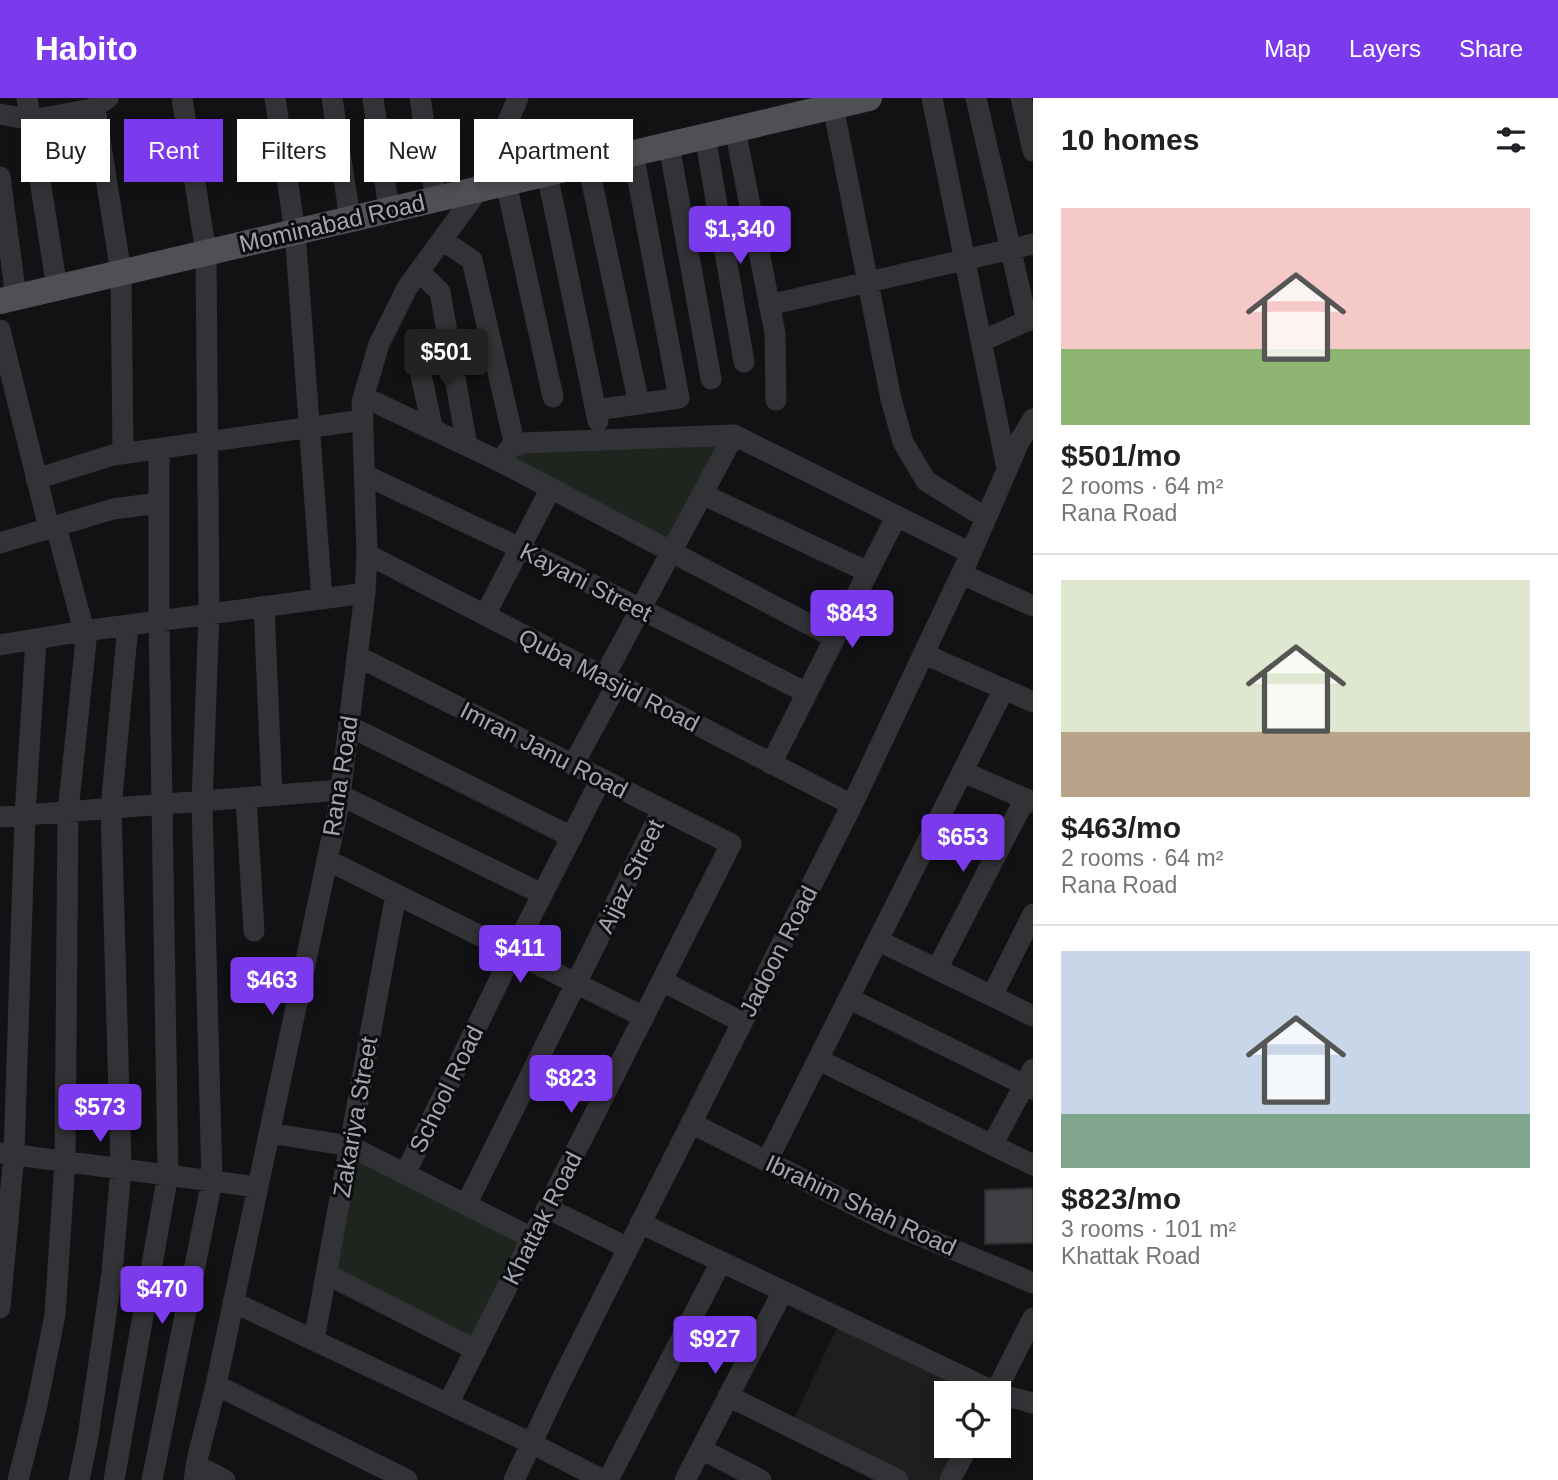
<!DOCTYPE html>
<html lang="en">
<head>
<meta charset="utf-8">
<style>
  body { margin:0; font-family:Arial,sans-serif; background:#f2f2f2; color:#202124; height:100vh; display:flex; flex-direction:column; font-size:26px; white-space:nowrap }
  * { box-sizing:border-box; margin:0 }
  p { font-size:23px; color:#757577 }
  .icon { flex:none; width:38px; height:38px; fill:none; stroke:currentColor; stroke-width:2; stroke-linecap:round; stroke-linejoin:round }
  .map { position:relative; flex:1; overflow:hidden }
  .panel { display:flex; flex-direction:column; background:#fff; width:525px }
  .panel>* { flex:none }
  .banner { position:absolute; left:21px; top:21px; width:665px; height:63px; display:flex; gap:14px }
  .fabs { position:absolute; left:934px; top:1283px; display:grid; gap:14px }
  .fabs a { display:grid; place-items:center; width:77px; height:77px; border-radius:0px; background:#fff; box-shadow:0 4px 10px #0003; font-size:35px }
  .price { position:absolute; translate:-50% -60px; padding:0 16px; border-radius:7px; background:#7c3aed; color:#fff; font-size:23px; line-height:46px; filter:drop-shadow(0 2px 4px #0008) }
  .price::after { content:''; position:absolute; left:50%; top:42px; width:21px; height:16px; margin-left:-10px; background:inherit; clip-path:polygon(0 0,100% 0,50% 100%) }
  .price.active { background:#222; color:#fff }
  ul { padding:0; list-style:none }
  li { display:grid; align-content:center; gap:14px; height:371px; padding:0 28px }
  li+li { border-top:2px solid #e0e0e0 }
  li span { display:grid; place-items:center; height:217px; border-radius:0px; color:#555 }
  li>.icon { margin-inline-start:auto }
  span .icon { width:126px; height:126px; fill:#fffc; stroke-width:1 }
  li b { font-size:30px }
  h2 { display:flex; justify-content:space-between; align-items:center; height:84px; padding:0 28px; font-size:30px }
  .chip { padding:0 24px; border-radius:0px; background:#fff; box-shadow:0 4px 10px #0003; font-size:24px; line-height:63px }
  .chip.active { background:#7c3aed; color:#fff }
  header { display:flex; align-items:center; gap:42px; box-sizing:border-box; height:98px; padding:0 35px; background:#7c3aed; color:#fff }
  header strong { font-size:33px }
  nav { display:flex; gap:38px; margin-inline-start:auto; font-size:24px }
  main { display:flex; flex:1; min-height:0 }
  .map>svg:first-child { display:block }
  .built { fill:#1e1e20 }
  .green { fill:#1e251f }
  .building { fill:#3e3f43; stroke:#2c2c2f; stroke-width:2 }
  .lines { fill:none; stroke-linecap:round; stroke-linejoin:round }
  .minor { stroke:#333337; stroke-width:21 }
  .major { stroke:#4f5056; stroke-width:26 }
  .labels { text-anchor:middle; dominant-baseline:central; stroke-width:6; stroke-linejoin:round; paint-order:stroke }
  .street-label { font-size:24px; fill:#a4a7b2; stroke:#0d0c0e }
</style>
</head>
<body>
<header>
<strong>Habito</strong>
<nav><a>Map</a><a>Layers</a><a>Share</a></nav>
</header>
<main>
<div class="map">
<svg width="1033" height="1382" viewBox="0 0 1033 1382">
  <rect width="100%" height="100%" fill="#121113"/>
  <!-- built -->
  <path class="built" d="M841,1221L995,1295H947V1348H968L950,1382H898L790,1329Z"/>
  <!-- green -->
  <path class="green" d="M734,337L672,452L501,364L509,351Z
    M349,1055L532,1140L476,1252L326,1176Z"/>
  <!-- building -->
  <path class="building" d="M1033,1090V1145L985,1146V1092Z"/>
  <g class="lines">
    <!-- minor -->
    <path class="minor" d="M27,0L57,190
      M275,0L295,134L322,501
      M332,0L350,121
      M373,0L389,112
      M420,0L436,101
      M932,0L1007,371
      M976,0L1027,223
      M1021,0L1033,53
      M833,8L891,301L903,344L926,383L986,420
      M95,10L121,175L123,356
      M0,16L32,22L92,11L108,0
      M735,31L775,235L776,302
      M705,38L744,264
      M669,47L711,281
      M588,66L639,306
      M547,75L598,323
      M0,79L16,199
      M506,85L553,299
      M442,142L472,162L515,348
      M419,173L440,194L467,348
      M769,207L1033,146
      M0,232L49,430
      M982,243L1033,220
      M417,259L433,332
      M364,299L501,364L835,540
      M596,312L679,300L633,55
      M501,364L509,351L521,345L734,337L971,455
      M365,377L520,450L807,595
      M36,381L113,357L363,322
      M702,396L868,474
      M56,428L84,533
      M0,445L113,411L159,405
      M367,456L852,707
      M961,476L1033,508
      M264,508L272,697
      M485,517L551,390
      M0,547L84,533L365,495
      M924,556L1033,604
      M357,558L731,746L448,1306
      M604,579L734,337
      M349,628L572,739
      M771,666L896,419
      M573,667L617,586
      M963,674L1033,704
      M340,697L542,796
      M246,700L254,833
      M0,719L341,692
      M327,762L644,919
      M879,843L1033,918
      M937,871L1025,701
      M662,883L742,924
      M992,898L1033,816
      M850,901L1033,991
      M819,962L1033,1067
      M691,1025L890,1125L1033,1185
      M269,1035L350,1048L532,1140
      M992,1047L1033,971
      M2,1055L257,1089
      M767,1063L1004,591
      M405,1076L513,854L601,681
      M466,1107L662,712
      M547,1110L628,1150
      M640,1125L997,1295
      M326,1176L476,1252
      M233,1204L531,1345L603,1382
      M0,1210L14,1056L25,717L36,541
      M314,1242L396,796
      M216,1287L407,1382
      M995,1295L1033,1220
      M999,1296L1033,1305
      M728,1298L898,1382
      M701,1351L761,1382
      M196,1367L225,1382
      M18,1382L37,1307L55,1217L65,1062L68,713L87,533
      M79,1382L88,1339L112,1175L121,1070L111,710L128,527
      M114,1382L168,1076L159,523V351
      M152,1382L212,1083L202,706L209,516L206,155L182,0
      M194,1382L198,1358L216,1287L339,706L365,495L367,456L362,304L379,246L407,190L479,91L518,0
      M514,1382L562,1281L852,707L967,464L1019,344L1033,321
      M608,1382L721,1164
      M685,1382L783,1193
      M950,1382L968,1348"/>
    <!-- major -->
    <path class="major" d="M0,203L869,0"/>
  </g>
  <g class="labels">
    <!-- street labels -->
    <g class="street-label">
      <text transform="translate(332 125) rotate(-13)">Mominabad Road</text>
      <text transform="translate(586 484) rotate(27)">Kayani Street</text>
      <text transform="translate(609 582) rotate(27)">Quba Masjid Road</text>
      <text transform="translate(544 652) rotate(27)">Imran Janu Road</text>
      <text transform="translate(340 678) rotate(-81)">Rana Road</text>
      <text transform="translate(630 778) rotate(-64)">Aijaz Street</text>
      <text transform="translate(778 853) rotate(-63)">Jadoon Road</text>
      <text transform="translate(446 991) rotate(-64)">School Road</text>
      <text transform="translate(355 1019) rotate(-80)">Zakariya Street</text>
      <text transform="translate(861 1107) rotate(25)">Ibrahim Shah Road</text>
      <text transform="translate(542 1120) rotate(-63)">Khattak Road</text>
    </g>
  </g>
</svg>
<div class="fabs">
<a><svg class="icon" aria-label="locate" viewBox="0 0 24 24"><circle cx="12" cy="12" r="6"/><path d="M12 2v4M12 18v4M2 12h4M18 12h4"/></svg></a>
</div>
<b class="price" style="left:740px;top:168px">$1,340</b>
<b class="price active" style="left:446px;top:291px">$501</b>
<b class="price" style="left:852px;top:552px">$843</b>
<b class="price" style="left:963px;top:776px">$653</b>
<b class="price" style="left:520px;top:887px">$411</b>
<b class="price" style="left:272px;top:919px">$463</b>
<b class="price" style="left:571px;top:1017px">$823</b>
<b class="price" style="left:100px;top:1046px">$573</b>
<b class="price" style="left:162px;top:1228px">$470</b>
<b class="price" style="left:715px;top:1278px">$927</b>
<div class="banner">
<a class="chip">Buy</a>
<a class="chip active">Rent</a>
<a class="chip">Filters</a>
<a class="chip">New</a>
<a class="chip">Apartment</a>
</div>
</div>
<section class="panel">
<h2>10 homes<svg class="icon" aria-label="filters" viewBox="0 0 24 24"><path d="M4 7h16M4 17h16"/><circle cx="9" cy="7" r="2"/><circle cx="15" cy="17" r="2"/></svg></h2>
<ul>
<li><span style="background:linear-gradient(#f6c9c9 65%,#8fb573 0)"><svg class="icon" aria-label="home" viewBox="0 0 24 24"><path d="M3 11l9-7 9 7M6 9v11h12V9"/></svg></span><div><b>$501/mo</b><p>2 rooms · 64 m²</p><p>Rana Road</p></div></li>
<li><span style="background:linear-gradient(#dfe7d0 70%,#b9a48a 0)"><svg class="icon" aria-label="home" viewBox="0 0 24 24"><path d="M3 11l9-7 9 7M6 9v11h12V9"/></svg></span><div><b>$463/mo</b><p>2 rooms · 64 m²</p><p>Rana Road</p></div></li>
<li><span style="background:linear-gradient(#c9d6e8 75%,#7fa58c 0)"><svg class="icon" aria-label="home" viewBox="0 0 24 24"><path d="M3 11l9-7 9 7M6 9v11h12V9"/></svg></span><div><b>$823/mo</b><p>3 rooms · 101 m²</p><p>Khattak Road</p></div></li>
</ul>
</section>
</main>
</body>
</html>
